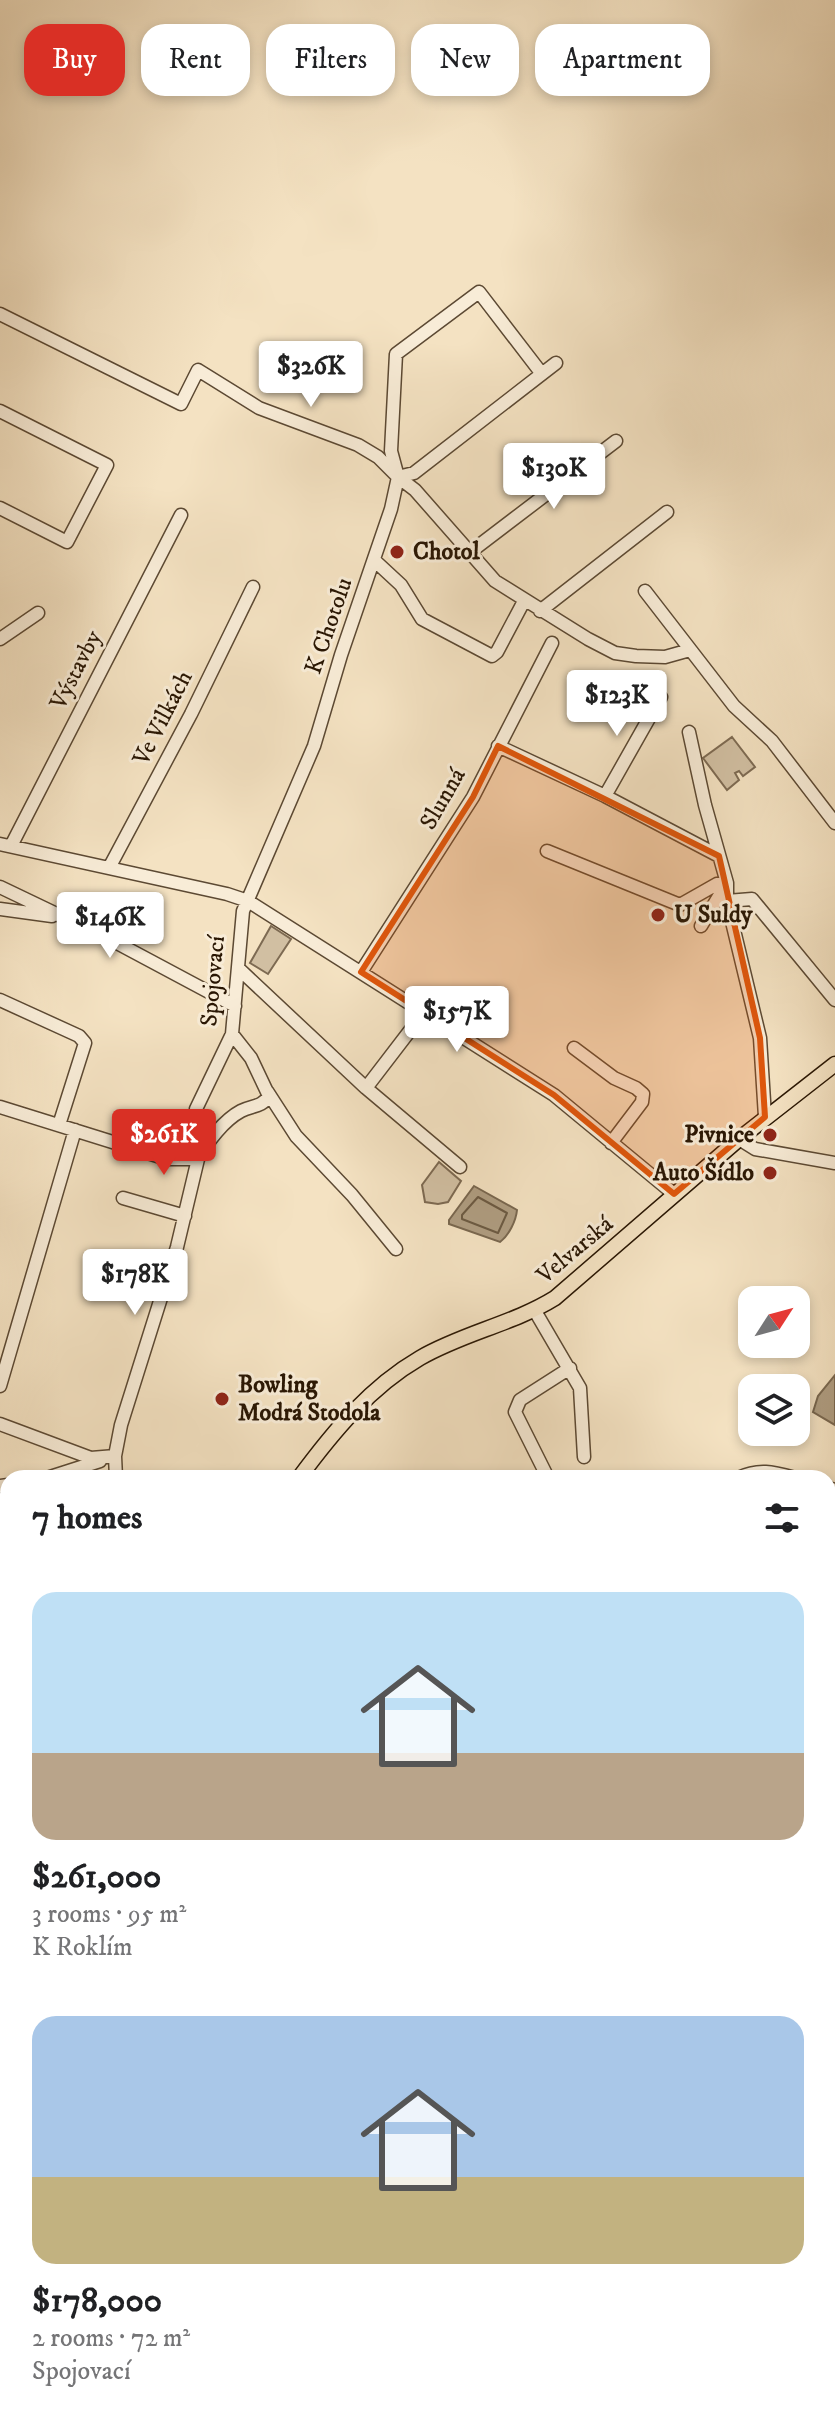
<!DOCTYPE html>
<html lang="en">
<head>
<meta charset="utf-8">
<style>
  body { margin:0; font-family:"IM FELL DW Pica",serif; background:#f2f2f2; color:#202124; height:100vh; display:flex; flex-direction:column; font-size:30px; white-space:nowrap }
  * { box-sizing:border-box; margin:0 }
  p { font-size:26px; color:#757577 }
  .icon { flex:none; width:44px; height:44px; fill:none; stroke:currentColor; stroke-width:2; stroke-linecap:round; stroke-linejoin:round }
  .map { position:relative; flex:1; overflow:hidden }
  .sheet { position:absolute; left:0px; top:1470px; width:836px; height:960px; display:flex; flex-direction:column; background:#fff; border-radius:24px 24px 0 0; box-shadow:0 4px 12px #0003 }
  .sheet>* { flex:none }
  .guide { position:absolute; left:24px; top:24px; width:788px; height:72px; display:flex; gap:16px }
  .needle { width:52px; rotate:54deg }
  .buttons { position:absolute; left:738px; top:1286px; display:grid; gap:16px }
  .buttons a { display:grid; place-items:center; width:72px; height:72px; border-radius:16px; background:#fff; box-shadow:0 4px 12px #0003; font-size:40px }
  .price { position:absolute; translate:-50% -68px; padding:0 18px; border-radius:8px; background:#fff; color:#222; font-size:26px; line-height:52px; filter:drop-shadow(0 2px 4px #0008) }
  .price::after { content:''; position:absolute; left:50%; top:48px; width:24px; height:18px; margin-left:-12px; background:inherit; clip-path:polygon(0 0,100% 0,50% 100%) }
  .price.current { background:#d93025; color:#fff }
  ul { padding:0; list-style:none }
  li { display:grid; align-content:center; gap:16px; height:424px; padding:0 32px }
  li span { display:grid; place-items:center; height:248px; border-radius:24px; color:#555 }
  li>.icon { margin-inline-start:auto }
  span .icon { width:144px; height:144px; fill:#fffc; stroke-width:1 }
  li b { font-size:34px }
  h2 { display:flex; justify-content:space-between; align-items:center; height:96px; padding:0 32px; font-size:34px }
  .tag { padding:0 28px; border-radius:24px; background:#fff; box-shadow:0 4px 12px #0003; font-size:28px; line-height:72px }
  .tag.current { background:#d93025; color:#fff }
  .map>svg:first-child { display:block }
  .green { fill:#d1bfa2; stroke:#7d6a52; stroke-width:2 }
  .water { fill:#af9d81; stroke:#79674f; stroke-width:2 }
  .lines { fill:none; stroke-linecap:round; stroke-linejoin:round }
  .shore { stroke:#6c5a42; stroke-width:2 }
  .minor-casing { stroke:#5c4933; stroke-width:15 }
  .major-casing { stroke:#291603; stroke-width:17 }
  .minor { stroke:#f8ecd7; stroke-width:12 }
  .major { stroke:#f4e2c2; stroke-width:14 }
  .marked { fill:#de560c; fill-opacity:0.2; stroke:#de560c; stroke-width:6; stroke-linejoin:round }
  .poi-dot { fill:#8f2418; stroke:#f8ecd7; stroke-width:3 }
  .labels { text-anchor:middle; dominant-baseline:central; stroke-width:6; stroke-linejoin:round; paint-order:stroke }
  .poi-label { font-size:24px; font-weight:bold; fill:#291603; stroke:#f8ecd7; text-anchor:start }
  .street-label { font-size:24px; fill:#291603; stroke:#f8ecd7 }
</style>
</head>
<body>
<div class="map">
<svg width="835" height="2430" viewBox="0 0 835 2430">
  <rect width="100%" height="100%" fill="#f4e2c2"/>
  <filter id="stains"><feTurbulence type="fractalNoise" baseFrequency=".0025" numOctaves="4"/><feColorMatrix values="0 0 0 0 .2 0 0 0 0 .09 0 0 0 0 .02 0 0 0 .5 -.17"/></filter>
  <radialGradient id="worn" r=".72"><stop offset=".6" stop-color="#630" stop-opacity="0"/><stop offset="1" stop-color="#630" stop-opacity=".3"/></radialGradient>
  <!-- green -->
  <path class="green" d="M732,737L755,767L743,776L739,771L735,773L739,780L727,790L703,758Z
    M271,926L291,939L268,974L250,963Z
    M439,1162L461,1181L448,1202L438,1204L425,1202L422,1185Z
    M835,1787V1846L828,1840V1791Z
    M828,1994L835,1998V2069L828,2063Z
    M828,2317L835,2322V2351L828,2360Z"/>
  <!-- water -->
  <path class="water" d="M474,1186L517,1210C516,1221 509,1235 500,1242L449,1224V1220Z
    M835,1375V1425L813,1412L818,1396Z"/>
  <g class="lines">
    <!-- shore -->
    <path class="shore" d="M478,1197L507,1213L498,1233L462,1219V1215Z"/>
    <!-- minor casing -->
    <g class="minor-casing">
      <path id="minor" d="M0,314L181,404L198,370L259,408L358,445L378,457L398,477L415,490L495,581L588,639L615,653L636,656L665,657L690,650
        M0,411L107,465L67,542L0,508
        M398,477L414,473L556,363
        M469,553L616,441
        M374,560L401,585L422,619L492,656L497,652L524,601
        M645,591L734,706L772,741L835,823
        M540,611L667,512
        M0,639L38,613
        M689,732L705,805L727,883V901L760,1038L765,1117
        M498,746L605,796L719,856
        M605,796L661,697
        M0,844L227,894L248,901L554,1095L674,1194
        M11,846L181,515
        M547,851L680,905L717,884L727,883
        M109,868L191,714L253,587
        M0,887L117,943L235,1006
        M727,901L752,899L835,1000
        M0,909L52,916
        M701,926L725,886
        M238,968L366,1088L460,1167
        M361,972L473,797L552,643
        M0,1000L79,1036L85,1043L59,1125
        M574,1048L614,1078L636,1088L643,1094L642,1102L611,1143
        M366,1088L425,1011
        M267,1091L296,1136L352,1195L396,1249
        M0,1107L167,1159H198
        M739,1139L755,1149L835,1163
        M198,1159C207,1142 224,1120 241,1111C252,1105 261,1108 269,1096L251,1058L232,1034
        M123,1198L185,1216
        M535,1311L580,1388L584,1457
        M0,1386L75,1130
        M0,1424L91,1458L115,1456
        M47,1478L100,1461
        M116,1478L115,1456L121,1425L177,1247L198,1159L196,1109L232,1034L243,911L314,746L341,655L391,509L398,477L391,451L396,354L479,292L542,374
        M548,1478L515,1412L520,1400L570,1368
        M738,1478C759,1468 773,1472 795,1478
        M0,1486L8,1485
        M828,1488L835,1490
        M0,1616L8,1617
        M0,1661L8,1646
        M0,1879L8,1862
        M0,1901L8,1893
        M828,1903L835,1906
        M828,1989L835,1991
        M0,2015L8,2020
        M0,2145L8,2149
        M0,2273L8,2266
        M828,2308L835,2311
        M828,2395L835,2402
        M613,2422L621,2430"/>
    </g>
    <!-- major casing -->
    <g class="major-casing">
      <path id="major" d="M299,1478C333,1432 370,1387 420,1358C463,1333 513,1324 555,1298L739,1139L835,1064
        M191,2430L193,2422"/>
    </g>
    <!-- minor -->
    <use href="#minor" class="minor"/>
    <!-- major -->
    <use href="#major" class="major"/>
  </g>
  <!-- marked area -->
  <path class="marked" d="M498,746L719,856L760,1038L765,1117L674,1194L554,1095L361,972L473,797Z"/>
  <!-- markers -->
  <g class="poi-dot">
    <circle cx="397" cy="552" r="8"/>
    <circle cx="658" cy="915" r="8"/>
    <circle cx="770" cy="1135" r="8"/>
    <circle cx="770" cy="1173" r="8"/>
    <circle cx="222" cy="1399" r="8"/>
  </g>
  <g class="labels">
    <!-- poi labels -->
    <g class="poi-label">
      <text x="413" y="552">Chotol</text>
      <text x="674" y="915">U Suldy</text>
      <text x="754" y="1135" text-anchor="end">Pivnice</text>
      <text x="754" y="1173" text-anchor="end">Auto Šídlo</text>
      <text x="238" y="1385">Bowling<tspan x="238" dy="28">Modrá Stodola</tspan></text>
    </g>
    <!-- street labels -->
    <g class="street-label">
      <text transform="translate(329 626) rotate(-71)">K Chotolu</text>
      <text transform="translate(76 670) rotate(-63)">Výstavby</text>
      <text transform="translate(163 718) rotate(-63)">Ve Vilkách</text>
      <text transform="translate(443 799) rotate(-60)">Slunná</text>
      <text transform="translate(213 981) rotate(-85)">Spojovací</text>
      <text transform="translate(575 1250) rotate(-40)">Velvarská</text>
    </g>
  </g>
  <rect width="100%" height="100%" filter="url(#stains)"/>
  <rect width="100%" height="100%" fill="url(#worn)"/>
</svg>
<div class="buttons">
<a><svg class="needle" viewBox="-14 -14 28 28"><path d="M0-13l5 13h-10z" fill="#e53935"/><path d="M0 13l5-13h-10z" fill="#757577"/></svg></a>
<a><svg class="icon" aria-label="layers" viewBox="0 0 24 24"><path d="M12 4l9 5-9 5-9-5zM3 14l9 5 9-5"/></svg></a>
</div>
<b class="price" style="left:311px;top:409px">$326K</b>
<b class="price" style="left:554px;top:511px">$130K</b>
<b class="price" style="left:617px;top:738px">$123K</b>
<b class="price" style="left:110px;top:960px">$146K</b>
<b class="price" style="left:457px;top:1054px">$157K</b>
<b class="price current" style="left:164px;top:1177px">$261K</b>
<b class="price" style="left:135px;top:1317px">$178K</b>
<div class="guide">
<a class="tag current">Buy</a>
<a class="tag">Rent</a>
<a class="tag">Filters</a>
<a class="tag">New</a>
<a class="tag">Apartment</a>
</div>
<section class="sheet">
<h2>7 homes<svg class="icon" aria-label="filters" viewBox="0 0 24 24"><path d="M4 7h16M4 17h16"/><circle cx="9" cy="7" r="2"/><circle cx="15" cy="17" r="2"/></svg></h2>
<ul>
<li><span style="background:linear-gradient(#bfe0f5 65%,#b9a48a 0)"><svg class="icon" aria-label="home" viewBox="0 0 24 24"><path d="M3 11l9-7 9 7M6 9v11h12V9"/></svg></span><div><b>$261,000</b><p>3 rooms · 95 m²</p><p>K Roklím</p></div></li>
<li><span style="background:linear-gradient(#a9c7e8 65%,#c2b280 0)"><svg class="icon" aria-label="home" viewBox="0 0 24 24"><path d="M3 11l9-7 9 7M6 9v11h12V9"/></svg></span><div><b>$178,000</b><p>2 rooms · 72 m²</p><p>Spojovací</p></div></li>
</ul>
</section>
</div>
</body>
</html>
